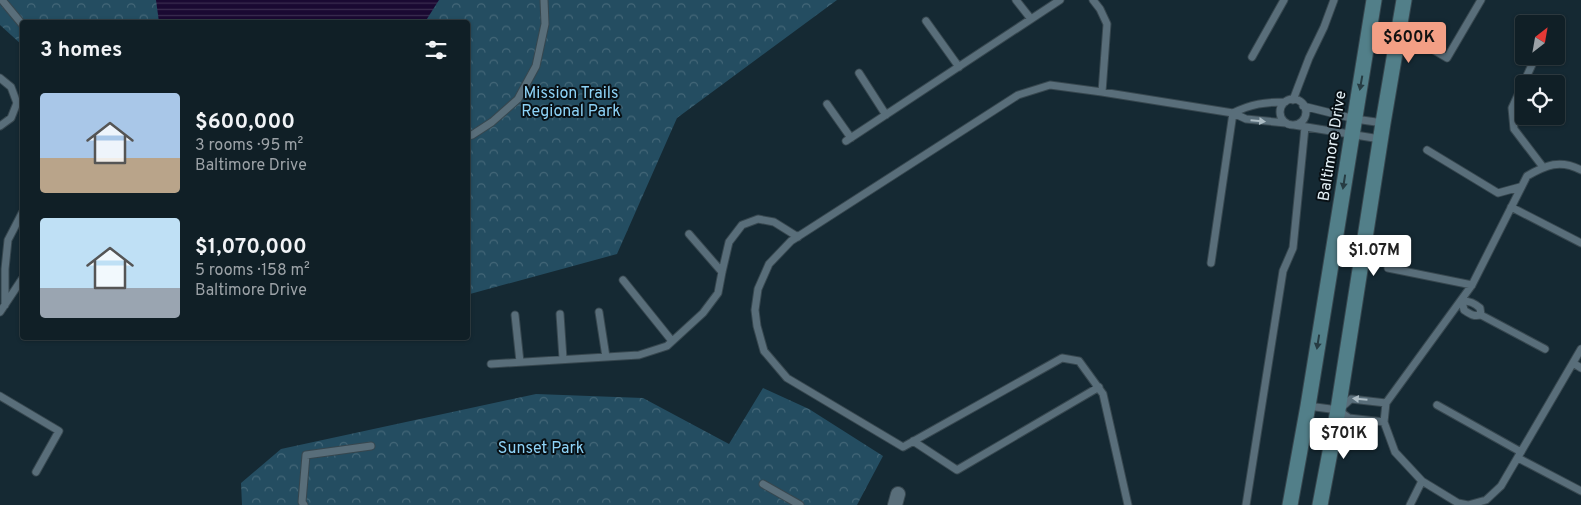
<!DOCTYPE html>
<html lang="en">
<head>
<meta charset="utf-8">
<style>
  body { margin:0; font-family:Overpass,sans-serif; background:#1e2c32; color:#f1f3f6; height:100vh; display:flex; flex-direction:column; font-size:19px; white-space:nowrap }
  * { box-sizing:border-box; margin:0 }
  p { font-size:16px; color:#9ca2a7 }
  .icon { flex:none; width:28px; height:28px; fill:none; stroke:currentColor; stroke-width:2; stroke-linecap:round; stroke-linejoin:round }
  .map { position:relative; flex:1; overflow:hidden }
  .panel { position:absolute; left:20px; top:20px; width:450px; height:320px; display:flex; flex-direction:column; background:#101f26; border-radius:5px; box-shadow:0 1px 4px #0004,0 0 0 1px #303d43 }
  .panel>* { flex:none }
  .needle { width:32px; rotate:31deg }
  .tools { position:absolute; left:1515px; top:15px; display:grid; gap:10px }
  .tools a { display:grid; place-items:center; width:50px; height:50px; border-radius:5px; background:#101f26; box-shadow:0 1px 4px #0004,0 0 0 1px #303d43; font-size:25px }
  .price { position:absolute; translate:-50% -42px; padding:0 11px; border-radius:5px; background:#fff; color:#222; font-size:16px; line-height:32px; filter:drop-shadow(0 1px 2px #0008) }
  .price::after { content:''; position:absolute; left:50%; top:30px; width:15px; height:11px; margin-left:-8px; background:inherit; clip-path:polygon(0 0,100% 0,50% 100%) }
  .price.current { background:#f39f85; color:#111 }
  ul { padding:0; list-style:none }
  li { display:flex; align-items:center; gap:15px; height:125px; padding:0 20px }
  li span { display:grid; place-items:center; flex:none; width:140px; height:100px; border-radius:5px; color:#555 }
  li>.icon { margin-inline-start:auto }
  span .icon { width:60px; height:60px; fill:#fffc; stroke-width:1 }
  li b { font-size:21px }
  h2 { display:flex; justify-content:space-between; align-items:center; height:60px; padding:0 20px; font-size:21px }
  .map>svg:first-child { display:block }
  .forest { fill:url(#forest-crowns) }
  .water { fill:url(#water-rules) }
  .lines { fill:none; stroke-linecap:round; stroke-linejoin:round }
  .service-casing { stroke:#37474f; stroke-width:9 }
  .minor-casing { stroke:#37474f; stroke-width:16 }
  .secondary-casing { stroke:#37474f; stroke-width:17 }
  .service { stroke:#596e7a; stroke-width:7 }
  .minor { stroke:#596e7a; stroke-width:14 }
  .secondary { stroke:#527f89; stroke-width:15 }
  .oneway { fill:#263c43 }
  .oneway2 { fill:#acbcc4 }
  .labels { text-anchor:middle; dominant-baseline:central; stroke-width:4; stroke-linejoin:round; paint-order:stroke }
  .park-label { font-size:16px; fill:#8ed3f7; stroke:#081015 }
  .street-label { font-size:16px; fill:#e4f0f6; stroke:#081015 }
</style>
</head>
<body>
<div class="map">
<svg width="1581" height="505" viewBox="0 0 1581 505">
  <defs>
    <pattern id="forest-crowns" width="20" height="18" patternUnits="userSpaceOnUse" patternTransform="scale(1.25)"><rect width="20" height="18" fill="#244d61"/><path d="M2 6a3 3 0 1 1 6 0M12 15a3 3 0 1 1 6 0" fill="none" stroke="#446778"/></pattern>
    <pattern id="water-rules" width="6" height="5" patternUnits="userSpaceOnUse" patternTransform="scale(1.25)"><rect width="6" height="5" fill="#1a0932"/><path d="M0 2.5h6" fill="none" stroke="#3b2d50"/></pattern>
  </defs>
  <rect width="100%" height="100%" fill="#152933"/>
  <!-- forest -->
  <path class="forest" d="M0,0H837L677,118L617,254L470,294H468V22H22V45L0,25Z
    M763,388L809,409L883,456L857,505H242L241,483L281,449L536,394L643,398L729,444Z"/>
  <!-- water -->
  <path class="water" d="M156,0H439L425,22H159Z"/>
  <g class="lines">
    <!-- service casing -->
    <g class="service-casing">
      <path id="service" d="M2,0L22,24
        M1016,0L1031,19
        M1093,0L1100,9L1107,24L1102,92
        M926,21L959,67
        M1400,30L1447,58L1481,0
        M1536,56L1512,108L1514,129L1543,167
        M1252,57L1284,0
        M859,73L886,115
        M0,78L11,87L17,103L11,118L0,126
        M1280 112a13 13 0 1 1 26 0a13 13 0 1 1-26 0Z
        M1293,100L1309,58L1324,27L1334,0
        M827,104L851,138
        M1303,106L1355,119L1383,123
        M1233,113C1251,104 1265,102 1285,102
        M1294,125L1380,139
        M468,136L472,135L492,122L518,99L536,66L545,24L544,0
        M846,141L1060,0
        M1427,150L1498,193L1520,187
        M1581,170C1560,159 1546,165 1527,176L1472,285L1386,403L1384,422L1395,452L1422,481L1458,503L1468,505L1486,500L1501,486L1581,349
        M1511,207L1581,243
        M689,234L722,272
        M1211,263L1233,113
        M1388,268L1472,285
        M623,280L672,341
        M5,305V269L8,240L22,213
        M0,312L22,279
        M599,312L606,357
        M560,314L563,359
        M515,315L520,362
        M1481,315L1480,308C1474,303 1470,301 1462,301L1464,310C1470,314 1474,317 1481,315L1545,349
        M1573,363L1581,368
        M491,364L639,355L667,346L703,313L718,293L722,272L729,242L742,225L758,219L774,222L798,237
        M0,396L59,431L36,472
        M1437,405L1521,452
        M1308,406L1338,410L1349,418L1384,422
        M1341,408L1351,399L1386,403
        M913,441L957,470L1099,387
        M1518,458L1581,491
        M763,484L800,505
        M304,505L302,502L306,455L371,446
        M1128,505L1103,394L1079,361L1062,358L903,447L787,378L764,351L757,326L755,310L758,289L769,264L791,241L1018,95L1050,85L1102,92L1233,113L1246,119L1286,123
        M1246,505L1283,271L1293,248L1305,127
        M1410,505L1422,481"/>
    </g>
    <!-- minor casing -->
    <g class="minor-casing">
      <path id="minor" d="M895,505L898,494"/>
    </g>
    <!-- secondary casing -->
    <g class="secondary-casing">
      <path id="secondary" d="M1290,505L1308,406L1374,0
        M1320,505L1338,410L1383,123L1404,0"/>
    </g>
    <!-- service -->
    <use href="#service" class="service"/>
    <!-- minor -->
    <use href="#minor" class="minor"/>
    <!-- secondary -->
    <use href="#secondary" class="secondary"/>
  </g>
  <!-- one-way arrows -->
  <defs><path id="oneway-solid" d="M-6-.8H1V-3.2L6.5 0L1 3.2V.8H-6Z" transform="scale(1.25)"/></defs>
  <g class="oneway">
    <use href="#oneway-solid" transform="translate(1361 83) rotate(100)"/>
    <use href="#oneway-solid" transform="translate(1344 182) rotate(99)"/>
    <use href="#oneway-solid" transform="translate(1318 342) rotate(99)"/>
  </g>
  <g class="oneway2">
    <use href="#oneway-solid" transform="translate(1258 121) rotate(5)"/>
    <use href="#oneway-solid" transform="translate(1360 399) rotate(-175)"/>
  </g>
  <g class="labels">
    <!-- park labels -->
    <g class="park-label">
      <text x="571" y="94">Mission Trails<tspan x="571" dy="18">Regional Park</tspan></text>
      <text x="541" y="449">Sunset Park</text>
    </g>
    <!-- street labels -->
    <g class="street-label">
      <text transform="translate(1333 146) rotate(-81)">Baltimore Drive</text>
    </g>
  </g>
</svg>
<div class="tools">
<a><svg class="needle" viewBox="-14 -14 28 28"><path d="M0-13l5 13h-10z" fill="#e53935"/><path d="M0 13l5-13h-10z" fill="#9ca2a7"/></svg></a>
<a><svg class="icon" aria-label="locate" viewBox="0 0 24 24"><circle cx="12" cy="12" r="6"/><path d="M12 2v4M12 18v4M2 12h4M18 12h4"/></svg></a>
</div>
<b class="price current" style="left:1409px;top:64px">$600K</b>
<b class="price" style="left:1374px;top:277px">$1.07M</b>
<b class="price" style="left:1344px;top:460px">$701K</b>
<section class="panel">
<h2>3 homes<svg class="icon" aria-label="filters" viewBox="0 0 24 24"><path d="M4 7h16M4 17h16"/><circle cx="9" cy="7" r="2"/><circle cx="15" cy="17" r="2"/></svg></h2>
<ul>
<li><span style="background:linear-gradient(#a9c7e8 65%,#b9a48a 0)"><svg class="icon" aria-label="home" viewBox="0 0 24 24"><path d="M3 11l9-7 9 7M6 9v11h12V9"/></svg></span><div><b>$600,000</b><p>3 rooms · 95 m²</p><p>Baltimore Drive</p></div></li>
<li><span style="background:linear-gradient(#bfe0f5 70%,#9aa5b1 0)"><svg class="icon" aria-label="home" viewBox="0 0 24 24"><path d="M3 11l9-7 9 7M6 9v11h12V9"/></svg></span><div><b>$1,070,000</b><p>5 rooms · 158 m²</p><p>Baltimore Drive</p></div></li>
</ul>
</section>
</div>
</body>
</html>
